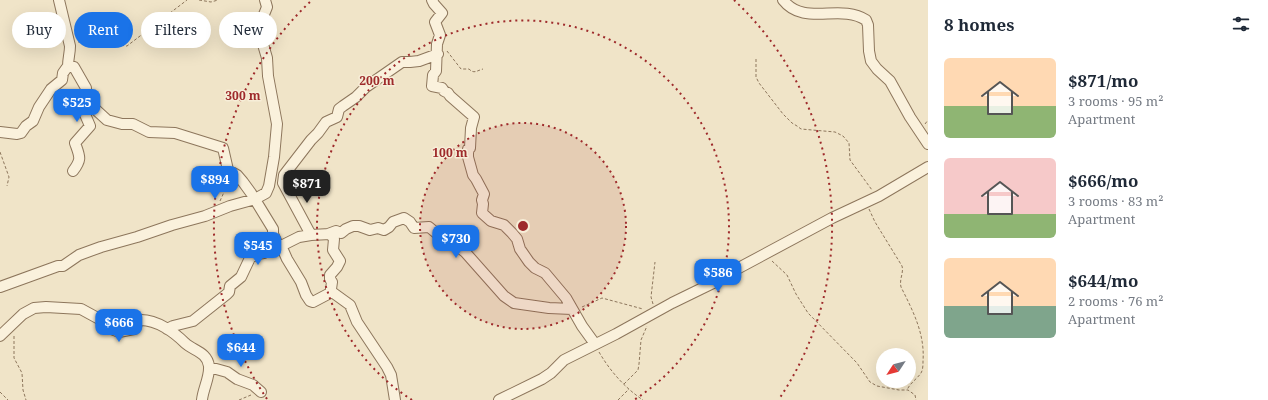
<!DOCTYPE html>
<html lang="en">
<head>
<meta charset="utf-8">
<style>
  body { margin:0; font-family:"Noto Serif",serif; background:#f2f2f3; color:#1f2937; height:100vh; display:flex; flex-direction:column; font-size:15px; white-space:nowrap }
  * { box-sizing:border-box; margin:0 }
  p { font-size:13px; color:#747a83 }
  .icon { flex:none; width:22px; height:22px; fill:none; stroke:currentColor; stroke-width:2; stroke-linecap:round; stroke-linejoin:round }
  .map { position:relative; flex:1; overflow:hidden }
  .drawer { display:flex; flex-direction:column; background:#fff; width:340px }
  .drawer>* { flex:none }
  .hud { position:absolute; left:12px; top:12px; width:380px; height:36px; display:flex; gap:8px }
  .needle { width:26px; rotate:234deg }
  .fabs { position:absolute; left:876px; top:348px; display:grid; gap:8px }
  .fabs a { display:grid; place-items:center; width:40px; height:40px; border-radius:50%; background:#fff; box-shadow:0 4px 16px #0002; font-size:20px }
  .price { position:absolute; translate:-50% -34px; padding:0 9px; border-radius:8px; background:#1a73e8; color:#fff; font-size:13px; line-height:26px; filter:drop-shadow(0 1px 2px #0008) }
  .price::after { content:''; position:absolute; left:50%; top:24px; width:12px; height:9px; margin-left:-6px; background:inherit; clip-path:polygon(0 0,100% 0,50% 100%) }
  .price.on { background:#222; color:#fff }
  ul { padding:0; list-style:none }
  li { display:flex; align-items:center; gap:12px; height:100px; padding:0 16px }
  li span { display:grid; place-items:center; flex:none; width:112px; height:80px; border-radius:6px; color:#555 }
  li>.icon { margin-inline-start:auto }
  span .icon { width:48px; height:48px; fill:#fffc; stroke-width:1 }
  li b { font-size:17px }
  h2 { display:flex; justify-content:space-between; align-items:center; height:48px; padding:0 16px; font-size:17px }
  .tag { padding:0 14px; border-radius:18px; background:#fff; box-shadow:0 4px 16px #0002; font-size:14px; line-height:36px }
  .tag.on { background:#1a73e8; color:#fff }
  main { display:flex; flex:1; min-height:0 }
  .map>svg:first-child { display:block }
  .lines { fill:none; stroke-linecap:round; stroke-linejoin:round }
  .minor-casing { stroke:#8d765c; stroke-width:12 }
  .path { stroke:#8d765c; stroke-width:1; stroke-dasharray:3 2; stroke-linecap:butt }
  .minor { stroke:#faf1dc; stroke-width:10 }
  .ring { fill:none; stroke:#9e2a2b; stroke-width:2; stroke-dasharray:2 4 }
  .centre { fill:#9e2a2b; stroke:#f7eed8; stroke-width:2 }
  .ring-label { font-size:12px; text-anchor:middle; font-weight:bold; fill:#9e2a2b; stroke:#f7eed8; stroke-width:3; stroke-linejoin:round; paint-order:stroke }
</style>
</head>
<body>
<main>
<div class="map">
<svg width="928" height="400" viewBox="0 0 928 400">
  <rect width="100%" height="100%" fill="#f0e4c8"/>
  <g class="lines">
    <!-- minor casing -->
    <g class="minor-casing">
      <path id="minor" d="M432,0L434,4L442,13L435,22L440,35L437,44L436,71L433,75L432,86L442,88L444,91L448,93L450,96L474,117L471,128L470,148L468,149V157L473,175L476,179L484,194L482,200L483,204L482,213L491,221L504,225L512,233L517,239L520,249L529,262L535,268L545,273L566,298L582,326L595,344
        M783,0C804,27 840,3 866,20L868,25L869,51L871,61L877,69L890,81L910,117L928,144
        M68,66L74,67L86,88L84,112L90,126L75,143C80,157 82,159 73,171
        M85,107L95,109L107,120L122,124H133L149,132L175,133L223,148L228,170L237,175L243,182L251,193L273,229V234L277,243L283,250L287,259L301,282L306,295L310,301L313,302L332,292
        M0,132L17,134L21,133L26,126L33,121L39,107L51,89L62,80L63,73L68,66C68,59 70,53 70,46L59,0
        M328,234L336,231L341,233L346,229L353,226H359L370,230L378,228L384,230L389,227L393,222L404,218L410,222L414,228L429,227L441,237L452,242L465,252L504,296L514,303L549,308L572,309
        M311,235L283,183L284,175L311,140L318,133L326,122L337,117L339,109L343,106L356,97L366,87L402,62H410L419,61L438,54
        M0,287L58,266H63L79,255L101,247L137,237L172,225L205,216L230,206L255,199L266,193L269,186L274,157L277,124L268,76L267,58L262,41L258,32L259,27L267,7L265,0
        M167,329L173,326L193,321L227,294L229,292L230,286L241,277L250,258L257,254L264,253L275,247H279L299,237L311,235L330,234L334,239L333,250L340,261L337,267L330,275V279L332,282L331,289L332,292L350,305L357,322L387,367L391,375L395,400
        M0,336L23,314L34,308L46,307L81,309L103,321L114,330L119,332L134,329L137,323L141,320C157,320 174,332 185,343C194,351 207,352 209,366C210,377 203,389 202,400
        M209,367L227,372L237,379L253,385L261,392
        M499,400L542,379L551,373L564,360L616,334L672,303L713,283L735,270L832,218L879,196L928,167"/>
    </g>
    <!-- path -->
    <path class="path" d="M199,0L211,2L218,0
      M78,42L112,40L118,41L124,46H127L187,0
      M447,51L461,69H469C474,74 476,71 483,69
      M756,59V77L759,83L783,114L792,123L797,126L801,129L835,132L843,136L849,143L850,160L872,190
      M925,124L928,120
      M0,152L9,177L7,186
      M220,201L229,181
      M869,209L875,222L902,266C904,273 899,279 901,287C913,311 925,334 923,361C923,365 923,370 921,373C917,379 910,383 907,390
      M772,261L787,275L796,294L808,313L857,363L870,382L877,386L899,390H908L915,395L916,400
      M653,304L651,297L655,262
      M582,307L602,298L643,309
      M14,336V358L22,373L23,390L26,400
      M599,352C610,371 625,388 643,400
      M624,384L638,370L639,364L641,340L647,326
      M0,392L8,400
      M239,400L251,395
      M618,400L629,389"/>
    <!-- minor -->
    <use href="#minor" class="minor"/>
  </g>
  <!-- distance rings -->
  <circle cx="523" cy="226" r="103" fill="#9e2a2b" fill-opacity=".12"/>
  <g class="ring">
    <circle cx="523" cy="226" r="103"/>
    <path d="M412 400A206 206 0 1 1 634 400"/>
    <path d="M267 399A309 309 0 0 1 312 0M734 0A309 309 0 0 1 779 399"/>
  </g>
  <circle cx="523" cy="226" r="6" class="centre"/>
  <g class="ring-label">
    <text x="377" y="85">200 m</text>
    <text x="243" y="100">300 m</text>
    <text x="450" y="157">100 m</text>
  </g>
</svg>
<div class="fabs">
<a><svg class="needle" viewBox="-14 -14 28 28"><path d="M0-13l5 13h-10z" fill="#e53935"/><path d="M0 13l5-13h-10z" fill="#747a83"/></svg></a>
</div>
<b class="price" style="left:77px;top:123px">$525</b>
<b class="price" style="left:215px;top:200px">$894</b>
<b class="price on" style="left:307px;top:204px">$871</b>
<b class="price" style="left:456px;top:259px">$730</b>
<b class="price" style="left:258px;top:266px">$545</b>
<b class="price" style="left:718px;top:293px">$586</b>
<b class="price" style="left:119px;top:343px">$666</b>
<b class="price" style="left:241px;top:368px">$644</b>
<div class="hud">
<a class="tag">Buy</a>
<a class="tag on">Rent</a>
<a class="tag">Filters</a>
<a class="tag">New</a>
</div>
</div>
<section class="drawer">
<h2>8 homes<svg class="icon" aria-label="filters" viewBox="0 0 24 24"><path d="M4 7h16M4 17h16"/><circle cx="9" cy="7" r="2"/><circle cx="15" cy="17" r="2"/></svg></h2>
<ul>
<li><span style="background:linear-gradient(#ffd9b3 60%,#8fb573 0)"><svg class="icon" aria-label="home" viewBox="0 0 24 24"><path d="M3 11l9-7 9 7M6 9v11h12V9"/></svg></span><div><b>$871/mo</b><p>3 rooms · 95 m²</p><p>Apartment</p></div></li>
<li><span style="background:linear-gradient(#f6c9c9 70%,#8fb573 0)"><svg class="icon" aria-label="home" viewBox="0 0 24 24"><path d="M3 11l9-7 9 7M6 9v11h12V9"/></svg></span><div><b>$666/mo</b><p>3 rooms · 83 m²</p><p>Apartment</p></div></li>
<li><span style="background:linear-gradient(#ffd9b3 60%,#7fa58c 0)"><svg class="icon" aria-label="home" viewBox="0 0 24 24"><path d="M3 11l9-7 9 7M6 9v11h12V9"/></svg></span><div><b>$644/mo</b><p>2 rooms · 76 m²</p><p>Apartment</p></div></li>
</ul>
</section>
</main>
</body>
</html>
